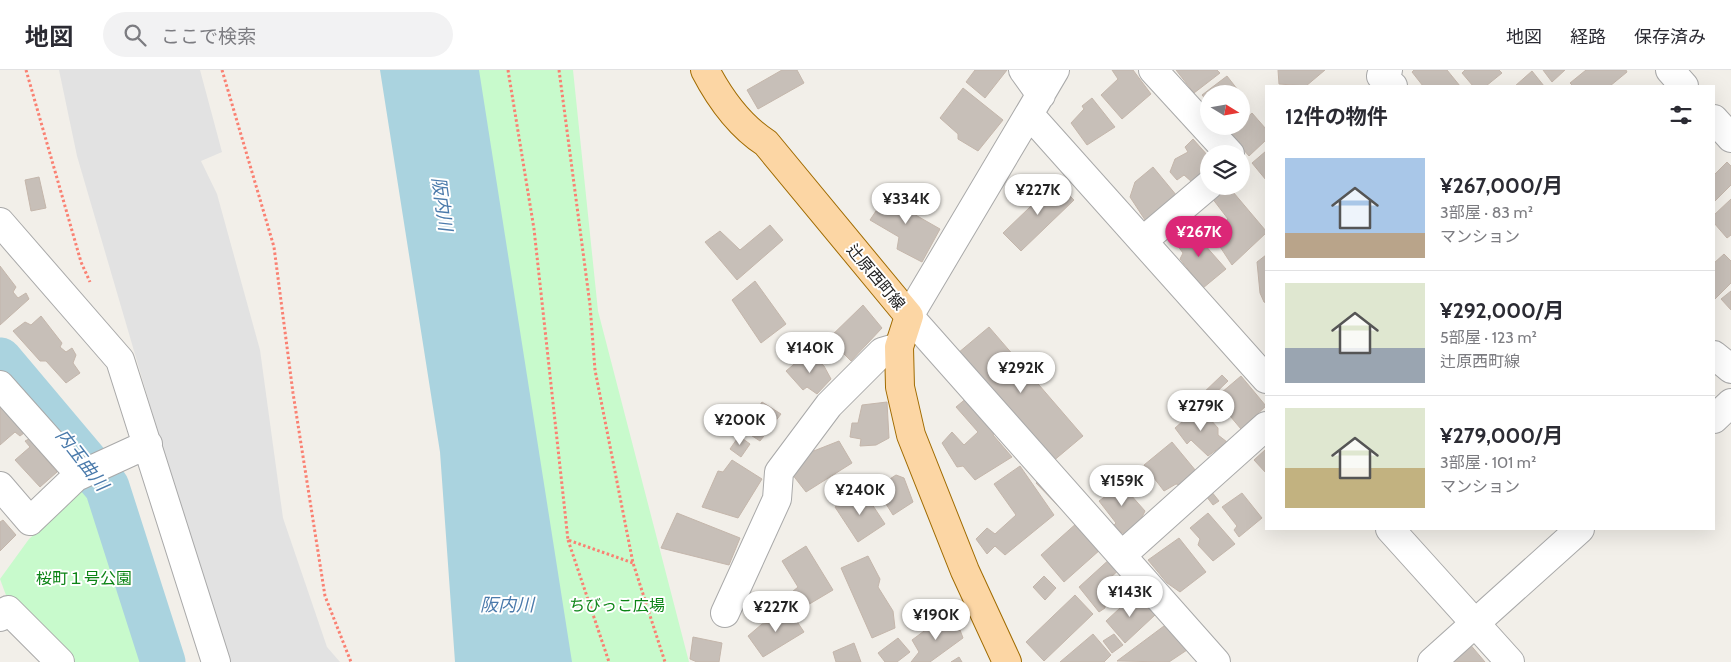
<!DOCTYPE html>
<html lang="ja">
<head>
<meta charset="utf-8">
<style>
  body { margin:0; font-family:Cabin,"Noto Sans JP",sans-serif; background:#f2f2f3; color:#2b2b33; height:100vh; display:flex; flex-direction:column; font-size:19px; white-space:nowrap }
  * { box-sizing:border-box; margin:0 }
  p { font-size:16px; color:#7c7c81 }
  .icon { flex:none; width:28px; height:28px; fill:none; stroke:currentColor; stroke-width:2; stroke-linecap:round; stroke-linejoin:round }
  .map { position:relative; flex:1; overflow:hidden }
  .drawer { position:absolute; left:1265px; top:15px; width:450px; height:445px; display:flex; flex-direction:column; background:#fff; border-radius:0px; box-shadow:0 5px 20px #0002 }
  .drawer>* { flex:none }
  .needle { width:32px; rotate:101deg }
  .tools { position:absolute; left:1200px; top:15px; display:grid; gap:10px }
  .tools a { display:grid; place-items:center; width:50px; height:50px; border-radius:50%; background:#fff; box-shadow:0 5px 20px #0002; font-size:25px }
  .price { position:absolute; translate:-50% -42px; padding:0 11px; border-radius:18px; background:#fff; color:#222; font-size:16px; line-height:32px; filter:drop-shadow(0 1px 2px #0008) }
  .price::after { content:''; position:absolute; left:50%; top:30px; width:15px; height:11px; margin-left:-8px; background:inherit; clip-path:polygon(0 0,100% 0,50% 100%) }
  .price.active { background:#db2777; color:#fff }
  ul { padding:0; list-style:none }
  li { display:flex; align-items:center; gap:15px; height:125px; padding:0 20px }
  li+li { border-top:1px solid #e1e1e2 }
  li span { display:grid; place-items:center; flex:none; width:140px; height:100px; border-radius:0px; color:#555 }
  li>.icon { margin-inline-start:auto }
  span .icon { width:60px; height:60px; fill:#fffc; stroke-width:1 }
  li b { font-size:21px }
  h2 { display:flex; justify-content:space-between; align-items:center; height:60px; padding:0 20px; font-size:21px }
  header { display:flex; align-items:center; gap:30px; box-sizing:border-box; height:70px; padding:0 25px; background:#fff; border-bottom:1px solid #e1e1e2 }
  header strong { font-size:24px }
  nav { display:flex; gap:28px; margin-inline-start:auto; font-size:18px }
  .search { width:350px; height:45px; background:#f2f2f3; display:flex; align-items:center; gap:12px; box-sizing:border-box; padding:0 18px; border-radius:28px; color:#7c7c81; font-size:19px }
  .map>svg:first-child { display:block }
  .park { fill:#c8facc }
  .parking { fill:#e2e2e2 }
  .water { fill:#aad3df }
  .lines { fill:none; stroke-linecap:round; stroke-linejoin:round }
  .river { stroke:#aad3df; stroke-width:45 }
  .building { fill:#c7bfb8; stroke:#c4b6ab }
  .minor-casing { stroke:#a9a9a9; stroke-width:30 }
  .major-casing { stroke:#a06b00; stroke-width:30 }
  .path { stroke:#fa8072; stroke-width:3; stroke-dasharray:2.5 2.5; stroke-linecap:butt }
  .minor { stroke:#fff; stroke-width:28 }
  .major { stroke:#fcd6a4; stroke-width:28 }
  .labels { text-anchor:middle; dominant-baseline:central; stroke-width:4; stroke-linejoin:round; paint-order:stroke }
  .street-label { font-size:16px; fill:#222; stroke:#fff }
  .park-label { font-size:16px; fill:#0c8416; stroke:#fff }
  .water-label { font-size:18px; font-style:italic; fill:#4a7aab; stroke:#fff }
</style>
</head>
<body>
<header>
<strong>地図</strong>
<div class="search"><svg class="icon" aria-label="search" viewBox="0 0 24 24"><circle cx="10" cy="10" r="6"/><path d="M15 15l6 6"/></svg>ここで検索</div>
<nav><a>地図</a><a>経路</a><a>保存済み</a></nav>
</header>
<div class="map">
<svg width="1731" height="592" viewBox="0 0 1731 592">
  <rect width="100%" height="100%" fill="#f2efe9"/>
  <!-- park -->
  <path class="park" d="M477,0H573L598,241L689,592H570Z
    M113,405L125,410L155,512L163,558L179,592H74L7,528L0,509L29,469L84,419Z"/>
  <!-- parking -->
  <path class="parking" d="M59,0H200L222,82L201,91L217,124L260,280L283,448L327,577L340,592H225L77,86Z"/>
  <!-- water -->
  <path class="water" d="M380,0H479L572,592H455L440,382Z"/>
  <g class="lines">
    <!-- river -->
    <path class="river" d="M0,290L107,417L163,592"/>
  </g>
  <!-- building -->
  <path class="building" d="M782,0H797L804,13L758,39L747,20Z
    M975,0H1007L985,28L966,12Z
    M1112,0H1133L1151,24L1122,49L1101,25L1118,9Z
    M1176,0H1217L1220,3L1194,23Z
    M1278,0H1325L1306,16L1279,14Z
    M1414,0H1447L1460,16H1423L1412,2Z
    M1465,0H1499L1502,3L1486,16H1473L1462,3Z
    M1543,0H1565L1552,12Z
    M1586,0H1626L1627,2L1610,16H1573L1570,13Z
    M1532,1L1544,16H1515Z
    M1227,6L1241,24H1209V33L1202,25Z
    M963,18L1003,50L978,81L958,69V64L940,48Z
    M1241,24L1248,33L1241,39Z
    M1092,28L1115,57L1087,75L1071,53L1084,39L1082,36Z
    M1252,43L1266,59V70L1249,86L1229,63L1237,56H1241V53Z
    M1193,69L1209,87V98L1192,112L1184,105L1177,110L1170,102L1175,89L1188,82L1185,77Z
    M1266,81V110L1252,93Z
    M1727,92L1731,96V115L1714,132V105Z
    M1153,97L1177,126L1147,153L1130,127L1135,112Z
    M39,107L46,138L31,141L25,110Z
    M1056,112L1074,130L1021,181L1003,163Z
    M1226,116H1228L1266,161V163L1232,195L1211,163L1228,149L1212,128Z
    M890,120L916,133L912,143L940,159L922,192L897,179L899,167L870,150Z
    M1731,129V165L1727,168L1714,153V145Z
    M770,155L783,170L737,210L705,172L720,161L740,180Z
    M1189,157L1226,199L1203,218L1180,189L1183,183L1174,171Z
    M1724,184L1731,191V213L1714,230V193Z
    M1266,185V233L1264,232L1260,223L1257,192Z
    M0,196L16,217L13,222L18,228L26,223L29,229L0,255Z
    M755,211L786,254L761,273L732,230Z
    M1731,221V240L1721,229Z
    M863,235L882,258L851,291L840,280L836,285L824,273Z
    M41,246L62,273L60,277L66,282L72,278L76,285L73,293L80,303L66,313L46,291H40L13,261L25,252L31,255Z
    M989,257L1083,366L1052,392L958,283Z
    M806,284L814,287L824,296L831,309L817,324L807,317L803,320L786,301Z
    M1222,305L1228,311L1205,333L1199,327Z
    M1241,306L1266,336L1241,359L1225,340L1219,347L1208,334Z
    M968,327L996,359L993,365L1012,387L975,410L963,396L957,397L942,373L952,362L964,375L978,362L956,337Z
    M762,332L781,344L760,371L743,360Z
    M887,332L889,368L876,375L860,376L861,369L850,367L852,353H858L862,335Z
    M0,336L24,363L20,366L15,362L0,375Z
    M1199,337L1218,358V365L1227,372L1208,386L1191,370L1187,374L1175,358Z
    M739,366L750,374L741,387L730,379Z
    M29,369L57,402L40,417L15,390L30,377L25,371Z
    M839,371L852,393L806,422L792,404L806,384Z
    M1172,372L1196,401L1181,415L1176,414L1164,421L1144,395Z
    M1266,379V403L1254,390Z
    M732,390L762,409L738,448L702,437L718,401L723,402Z
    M1020,396L1054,445L1005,485L995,476L987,484L976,469L987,458L995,464L1016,445L994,414Z
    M896,405L904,408L913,432L893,445L876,418Z
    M1114,406L1145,441L1140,451L1125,465L1113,456L1116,453L1099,431L1110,423L1108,408Z
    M1043,407L1070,435L1063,441L1036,413Z
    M862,419L885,454L858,472L835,437Z
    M1211,421L1219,431L1213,435L1206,426Z
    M1242,423L1262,448L1239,467L1234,460L1237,456L1222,437Z
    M677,443L740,468L729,495L661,478Z
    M1208,443L1235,474L1213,491L1198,475L1200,469L1190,458Z
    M3,450L16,465L0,481V452Z
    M1078,452L1101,479L1064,512L1041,485Z
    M1179,468L1206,502L1180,522L1167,513L1148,490Z
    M806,476L833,520L801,539L792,522L798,517L782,491Z
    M868,486L880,509L878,517L893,541L895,558L872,568L841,498Z
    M1112,487L1122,497L1097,520L1105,531V538L1099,542L1079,517Z
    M1044,506L1056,518L1045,530L1033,517Z
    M1135,524L1155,545L1125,573L1106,551Z
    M1075,525L1093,544L1044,591L1026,572Z
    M781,542L792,544L804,562L763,587L748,566L762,554L771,553V547Z
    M943,547L953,560H960L963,568L930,592H911L919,582L912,570Z
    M1168,553L1187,580L1169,592L1117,591Z
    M1093,564L1111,585L1104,592H1060Z
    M1114,564L1123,575L1112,583L1103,571Z
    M693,567L722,573L719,592H697L690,589Z
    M898,568L910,582L897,592H885L878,583Z
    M1468,572L1485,592H1453L1450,588Z
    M854,573L861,592H836L833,582Z
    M959,587L962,592H951Z"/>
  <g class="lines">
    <!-- minor casing -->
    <g class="minor-casing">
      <path id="minor" d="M1023,0L1041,25
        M1055,0L1029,44L1266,309
        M1153,0L1230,84
        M1388,0L1381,6L1393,16
        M1670,0L1684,16
        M1029,44L909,246L1216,592
        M1714,49L1731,68
        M0,152L120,290L216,592
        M1144,170L1209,115
        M1714,285L1731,299
        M0,315L73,397L76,407
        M1714,349L1731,333
        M0,416L30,451L76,407L148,374
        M1390,459L1510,592
        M1122,485L1266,356
        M725,543L777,429L779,402L829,335L882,282L899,277
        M0,547L8,540L60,592
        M1432,592L1580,459"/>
    </g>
    <!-- major casing -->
    <g class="major-casing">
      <path id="major" d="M705,0C719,27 740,56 766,73L909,246L899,277L900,317L911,365L965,501L1007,592"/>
    </g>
    <!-- path -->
    <path class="path" d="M26,0L81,192L90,212
      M222,0L274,177L293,323L325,526L351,592
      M508,0L534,159L568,470L633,493
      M559,0L590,235L595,300L633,493L665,592
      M568,470L609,592"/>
    <!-- minor -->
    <use href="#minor" class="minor"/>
    <!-- major -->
    <use href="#major" class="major"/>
  </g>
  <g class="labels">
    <!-- street labels -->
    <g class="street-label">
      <text transform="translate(876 207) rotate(50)">辻原西町線</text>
    </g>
    <!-- park labels -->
    <g class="park-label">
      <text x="84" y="508">桜町１号公園</text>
      <text x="617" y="535">ちびっこ広場</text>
    </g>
    <!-- water labels -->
    <g class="water-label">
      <text transform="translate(442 134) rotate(82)">阪内川</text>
      <text transform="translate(82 390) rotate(52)">内玉曲川</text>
      <text x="507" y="535">阪内川</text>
    </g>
  </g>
</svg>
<div class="tools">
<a><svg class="needle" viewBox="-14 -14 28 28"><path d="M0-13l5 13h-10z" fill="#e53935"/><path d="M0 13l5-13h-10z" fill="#7c7c81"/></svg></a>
<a><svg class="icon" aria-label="layers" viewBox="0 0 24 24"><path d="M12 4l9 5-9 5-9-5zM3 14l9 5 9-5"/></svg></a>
</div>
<b class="price" style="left:1038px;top:146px">¥227K</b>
<b class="price" style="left:906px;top:155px">¥334K</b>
<b class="price active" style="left:1199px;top:188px">¥267K</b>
<b class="price" style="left:810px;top:304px">¥140K</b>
<b class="price" style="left:1021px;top:324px">¥292K</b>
<b class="price" style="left:1201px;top:362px">¥279K</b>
<b class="price" style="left:740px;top:376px">¥200K</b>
<b class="price" style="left:1122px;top:437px">¥159K</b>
<b class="price" style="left:860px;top:446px">¥240K</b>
<b class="price" style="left:1130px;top:548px">¥143K</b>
<b class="price" style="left:776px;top:563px">¥227K</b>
<b class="price" style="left:936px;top:571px">¥190K</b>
<section class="drawer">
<h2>12件の物件<svg class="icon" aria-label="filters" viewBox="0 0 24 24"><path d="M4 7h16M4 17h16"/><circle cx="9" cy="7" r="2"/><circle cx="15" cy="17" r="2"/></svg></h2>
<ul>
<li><span style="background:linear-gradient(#a9c7e8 75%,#b9a48a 0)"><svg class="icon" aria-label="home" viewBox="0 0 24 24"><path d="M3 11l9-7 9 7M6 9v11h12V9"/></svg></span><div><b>¥267,000/月</b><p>3部屋 · 83 m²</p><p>マンション</p></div></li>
<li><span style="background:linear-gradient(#dfe7d0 65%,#9aa5b1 0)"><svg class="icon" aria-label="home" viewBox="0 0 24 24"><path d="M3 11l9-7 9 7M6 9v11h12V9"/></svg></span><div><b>¥292,000/月</b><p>5部屋 · 123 m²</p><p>辻原西町線</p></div></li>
<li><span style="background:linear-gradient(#dfe7d0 60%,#c2b280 0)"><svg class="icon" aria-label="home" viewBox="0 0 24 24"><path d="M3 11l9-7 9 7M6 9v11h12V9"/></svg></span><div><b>¥279,000/月</b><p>3部屋 · 101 m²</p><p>マンション</p></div></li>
</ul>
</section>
</div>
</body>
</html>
